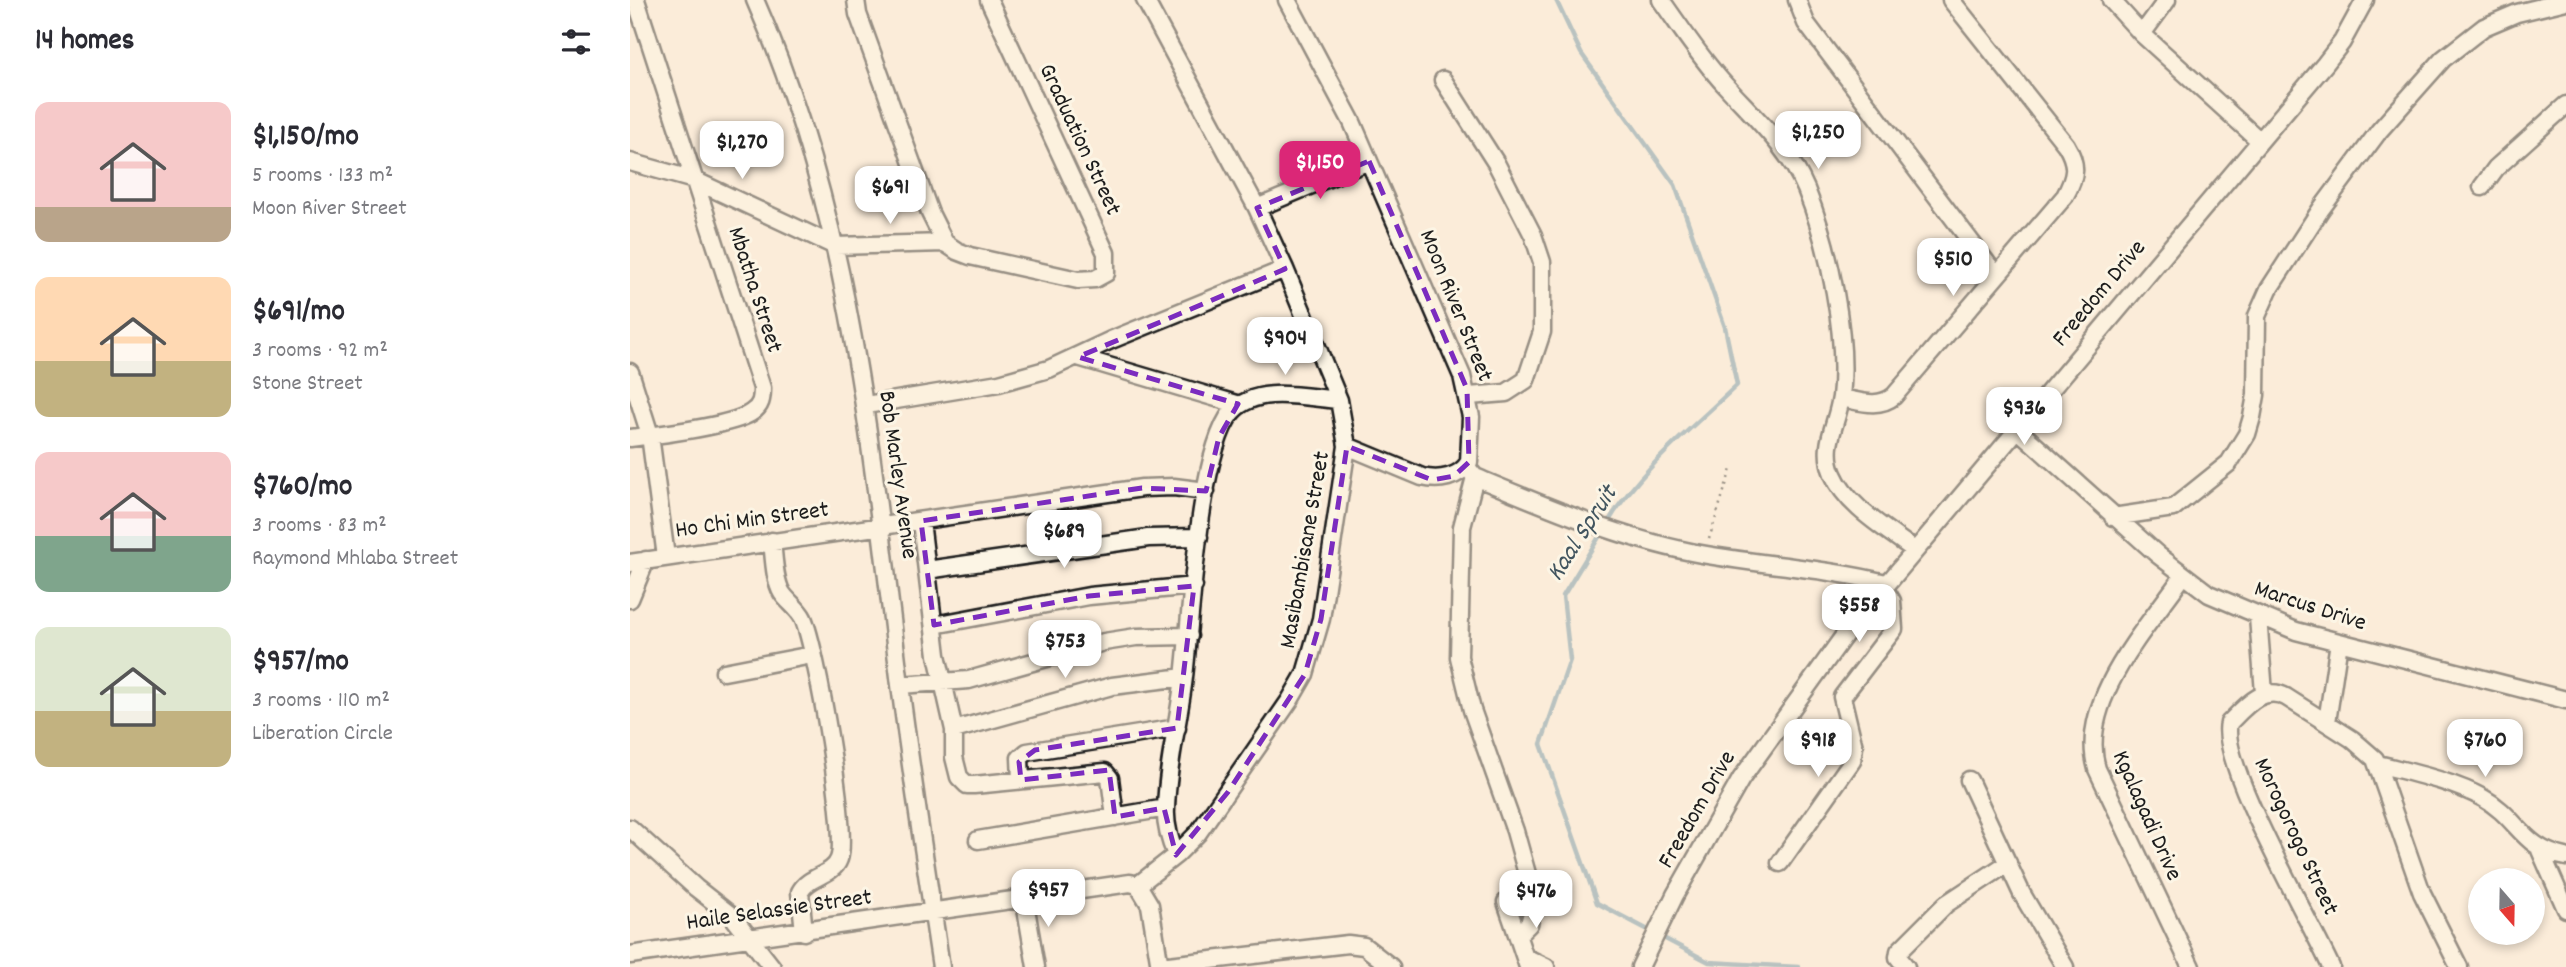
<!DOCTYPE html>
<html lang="en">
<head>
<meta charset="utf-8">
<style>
  body { margin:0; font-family:Dekko,sans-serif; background:#f7f7f7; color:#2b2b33; height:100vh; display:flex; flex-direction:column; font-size:26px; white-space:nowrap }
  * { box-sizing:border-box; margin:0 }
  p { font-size:23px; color:#7c7c81 }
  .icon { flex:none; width:38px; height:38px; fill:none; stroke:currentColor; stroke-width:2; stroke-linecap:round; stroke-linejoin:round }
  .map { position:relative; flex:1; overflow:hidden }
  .drawer { display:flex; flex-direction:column; background:#fff; width:630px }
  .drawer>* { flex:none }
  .needle { width:46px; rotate:160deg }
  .controls { position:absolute; left:1838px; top:868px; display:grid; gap:14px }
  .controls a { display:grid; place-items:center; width:77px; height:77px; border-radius:50%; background:#fff; box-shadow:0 4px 10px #0003; font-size:35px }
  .price { position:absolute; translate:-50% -60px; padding:0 16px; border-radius:14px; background:#fff; color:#222; font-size:23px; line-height:46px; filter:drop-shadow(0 2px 4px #0008) }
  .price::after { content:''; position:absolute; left:50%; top:42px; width:21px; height:16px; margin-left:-10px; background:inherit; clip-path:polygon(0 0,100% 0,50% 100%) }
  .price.current { background:#db2777; color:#fff }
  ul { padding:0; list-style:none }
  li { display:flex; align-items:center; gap:21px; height:175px; padding:0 35px }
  li span { display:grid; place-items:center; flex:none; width:196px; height:140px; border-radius:14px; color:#555 }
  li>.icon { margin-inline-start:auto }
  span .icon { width:84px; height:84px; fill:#fffc; stroke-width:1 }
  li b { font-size:30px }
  h2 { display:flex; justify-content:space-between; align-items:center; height:84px; padding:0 35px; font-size:30px }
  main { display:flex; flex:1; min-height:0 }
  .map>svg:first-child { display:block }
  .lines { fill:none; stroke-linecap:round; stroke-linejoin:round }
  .stream { stroke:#678ea2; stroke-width:4.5 }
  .minor-casing { stroke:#1c1c1c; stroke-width:21 }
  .path { stroke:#1c1c1c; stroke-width:2.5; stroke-dasharray:2 5; stroke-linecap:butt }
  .minor { stroke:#fcf5e5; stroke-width:16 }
  .marked { fill:none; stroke:#7b2cbf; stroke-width:5; stroke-dasharray:14 9; stroke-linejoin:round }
  .labels { text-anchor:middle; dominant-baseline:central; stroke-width:6; stroke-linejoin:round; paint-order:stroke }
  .street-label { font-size:24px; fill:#1c1c1c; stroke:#fcf5e5 }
  .water-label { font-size:26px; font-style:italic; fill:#42555f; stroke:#fcf5e5 }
</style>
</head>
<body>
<main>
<section class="drawer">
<h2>14 homes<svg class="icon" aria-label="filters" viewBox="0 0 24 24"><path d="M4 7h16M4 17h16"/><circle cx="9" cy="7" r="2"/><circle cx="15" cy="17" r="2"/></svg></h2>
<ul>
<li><span style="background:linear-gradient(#f6c9c9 75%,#b9a48a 0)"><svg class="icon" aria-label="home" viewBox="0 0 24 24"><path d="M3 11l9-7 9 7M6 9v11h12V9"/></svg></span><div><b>$1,150/mo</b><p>5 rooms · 133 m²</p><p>Moon River Street</p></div></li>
<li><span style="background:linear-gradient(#ffd9b3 60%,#c2b280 0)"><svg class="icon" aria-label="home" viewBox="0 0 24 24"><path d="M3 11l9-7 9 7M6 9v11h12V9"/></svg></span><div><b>$691/mo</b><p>3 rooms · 92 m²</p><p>Stone Street</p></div></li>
<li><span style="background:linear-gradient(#f6c9c9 60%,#7fa58c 0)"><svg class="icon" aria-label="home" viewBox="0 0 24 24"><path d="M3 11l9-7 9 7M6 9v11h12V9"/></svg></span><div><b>$760/mo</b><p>3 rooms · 83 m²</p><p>Raymond Mhlaba Street</p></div></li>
<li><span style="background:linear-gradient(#dfe7d0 60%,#c2b280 0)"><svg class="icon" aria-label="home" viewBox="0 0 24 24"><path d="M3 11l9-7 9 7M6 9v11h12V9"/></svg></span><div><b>$957/mo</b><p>3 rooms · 110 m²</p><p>Liberation Circle</p></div></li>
</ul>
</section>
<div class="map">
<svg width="1936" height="967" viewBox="0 0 1936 967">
  <rect width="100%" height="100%" fill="#fbecd9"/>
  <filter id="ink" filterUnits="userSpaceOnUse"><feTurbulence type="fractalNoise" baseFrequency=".0143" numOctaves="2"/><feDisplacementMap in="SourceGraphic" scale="14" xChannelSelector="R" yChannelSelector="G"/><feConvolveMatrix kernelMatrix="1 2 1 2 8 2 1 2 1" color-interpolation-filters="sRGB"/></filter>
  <g filter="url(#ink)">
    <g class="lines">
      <!-- stream -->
      <path class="stream" d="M926,0L951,53L1045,185L1095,327L1107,385C1062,428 1009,470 977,524
        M972,532L933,596L940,660L911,744L967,903L1079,962L1169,967"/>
      <!-- minor casing -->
      <g class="minor-casing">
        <path id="minor" d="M125,0C221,217 241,452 270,685C282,779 297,873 311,967
          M226,0L228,14L300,213L315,243L327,251L340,256L448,280L465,279L476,273V253L359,0
          M657,0L722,122L832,376L841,417L839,462C829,478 809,481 792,477L717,446
          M1031,0C1051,28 1071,59 1095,85C1124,117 1159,148 1176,189C1199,246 1218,336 1211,397C1207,425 1191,446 1203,474C1217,507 1257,529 1284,550
          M1167,0L1176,23L1366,275
          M1481,0L1512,34L1630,141
          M1512,34L1537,0
          M813,80L866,163L903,235L912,262V332L896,380L876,393L839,396
          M0,162L64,180L205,246L315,243
          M1852,187L1866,168L1936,105
          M627,208L739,161
          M448,357L610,405
          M0,372L20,435L36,557
          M1211,398C1229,401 1248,409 1264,396L1435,196C1446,176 1448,165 1436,145L1321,0
          M236,405L369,383L419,369L481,340L655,269
          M1386,428L1528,555L1579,594L1666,631L1936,700
          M0,438C26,435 104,426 122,412C131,406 132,399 132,388L6,0
          M836,466L845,477L832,527L829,657L842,710L885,831L899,881L902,913L899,924L888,935
          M845,477C915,506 987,537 1061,552C1126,565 1192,567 1256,583
          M1483,517L1543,508L1599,463L1617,434L1622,417L1626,395L1627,316L1639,289L1691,209L1749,131L1813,59L1854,27L1887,13L1936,1
          M291,521L307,655L324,730V757L329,777L337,785H344L475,772L480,778L485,817
          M142,541C144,557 144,579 152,593C158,602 168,608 173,618C186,646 219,834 209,859C203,876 179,875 170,892L174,932
          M0,563L512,488L544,487L576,491
          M297,570L518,538L569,537
          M1553,576C1517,628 1447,702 1467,769L1561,967
          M0,599L16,560
          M1628,617L1634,693
          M304,625L459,596L564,586
          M94,672L182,655
          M270,685L339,680L474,642L506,637L559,636
          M1697,722L1709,642
          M324,730L482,686L554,677
          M1748,764C1782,773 1822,781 1853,798C1888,817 1892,849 1936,857
          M391,780L390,758L397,752L547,728
          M1339,780L1392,894L1435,967
          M0,828L66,888L103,917L142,967
          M348,840L536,808
          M1910,850L1936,909
          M546,855C540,841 535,825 536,809C537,765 549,721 554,677C561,620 568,453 602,412C627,384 677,398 709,400
          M1150,863L1222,761L1224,747L1212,697L1264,629L1262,601L1253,586
          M508,885L520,905L530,967
          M394,897L406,967
          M876,902L898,967
          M0,955L500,883L508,885L546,855L568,833L660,700L675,674L691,619L717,446L709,400L655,269L627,208L515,0
          M897,958L916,967
          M530,966L718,944L734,946L761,967
          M1010,967L1045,895L1111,779L1216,633L1695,64L1712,42L1735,0
          M1276,967L1268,957L1269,951L1316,904L1378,863
          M1701,967C1681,922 1588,762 1599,723C1614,708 1633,684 1656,697L1722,739L1745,759L1792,893L1829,967"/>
      </g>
      <!-- path -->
      <path class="path" d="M1079,539L1102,466"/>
      <!-- minor -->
      <use href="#minor" class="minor"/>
    </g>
  </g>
  <!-- marked area -->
  <path d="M0 0H1936V967H0ZM739,161L837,389L839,462L824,476L802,480L717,446L691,619L675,674L598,792L546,855L534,808L485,817L479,770L391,780L389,762L405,750L547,728L564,586L459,596L304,625L291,521L512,488L576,491L589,437L608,404L448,357L655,269L627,208Z" fill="#fbecd9" fill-opacity=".55" fill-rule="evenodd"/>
  <path class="marked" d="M739,161L837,389L839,462L824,476L802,480L717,446L691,619L675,674L598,792L546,855L534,808L485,817L479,770L391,780L389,762L405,750L547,728L564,586L459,596L304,625L291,521L512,488L576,491L589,437L608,404L448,357L655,269L627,208Z"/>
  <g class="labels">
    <!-- street labels -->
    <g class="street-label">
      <text transform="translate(449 140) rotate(65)">Graduation Street</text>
      <text transform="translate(124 290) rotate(72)">Mbatha Street</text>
      <text transform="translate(1470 294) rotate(-50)">Freedom Drive</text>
      <text transform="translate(825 306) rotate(68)">Moon River Street</text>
      <text transform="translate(267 475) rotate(82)">Bob Marley Avenue</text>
      <text transform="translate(122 521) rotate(-8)">Ho Chi Min Street</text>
      <text transform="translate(676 550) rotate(-80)">Masibambisane Street</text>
      <text transform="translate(1680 607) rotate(18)">Marcus Drive</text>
      <text transform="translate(1068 810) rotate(-60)">Freedom Drive</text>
      <text transform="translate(1516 816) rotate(66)">Kgalagadi Drive</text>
      <text transform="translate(1665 837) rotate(65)">Morogorogo Street</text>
      <text transform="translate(149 911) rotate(-8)">Haile Selassie Street</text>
    </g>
    <!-- water labels -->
    <g class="water-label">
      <text transform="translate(953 534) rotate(-57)">Kaal Spruit</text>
    </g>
  </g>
</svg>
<div class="controls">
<a><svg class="needle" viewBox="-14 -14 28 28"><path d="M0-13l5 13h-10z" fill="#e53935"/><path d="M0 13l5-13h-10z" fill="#7c7c81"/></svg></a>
</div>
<b class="price" style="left:1188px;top:171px">$1,250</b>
<b class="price" style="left:112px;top:181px">$1,270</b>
<b class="price current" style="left:690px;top:201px">$1,150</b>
<b class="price" style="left:260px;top:226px">$691</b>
<b class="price" style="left:1323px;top:298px">$510</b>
<b class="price" style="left:655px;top:377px">$904</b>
<b class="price" style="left:1394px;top:447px">$936</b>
<b class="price" style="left:434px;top:570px">$689</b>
<b class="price" style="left:1229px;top:644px">$558</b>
<b class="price" style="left:435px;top:680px">$753</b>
<b class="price" style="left:1188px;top:779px">$918</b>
<b class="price" style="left:1855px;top:779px">$760</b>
<b class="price" style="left:418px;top:929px">$957</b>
<b class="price" style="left:906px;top:930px">$476</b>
</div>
</main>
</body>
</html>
